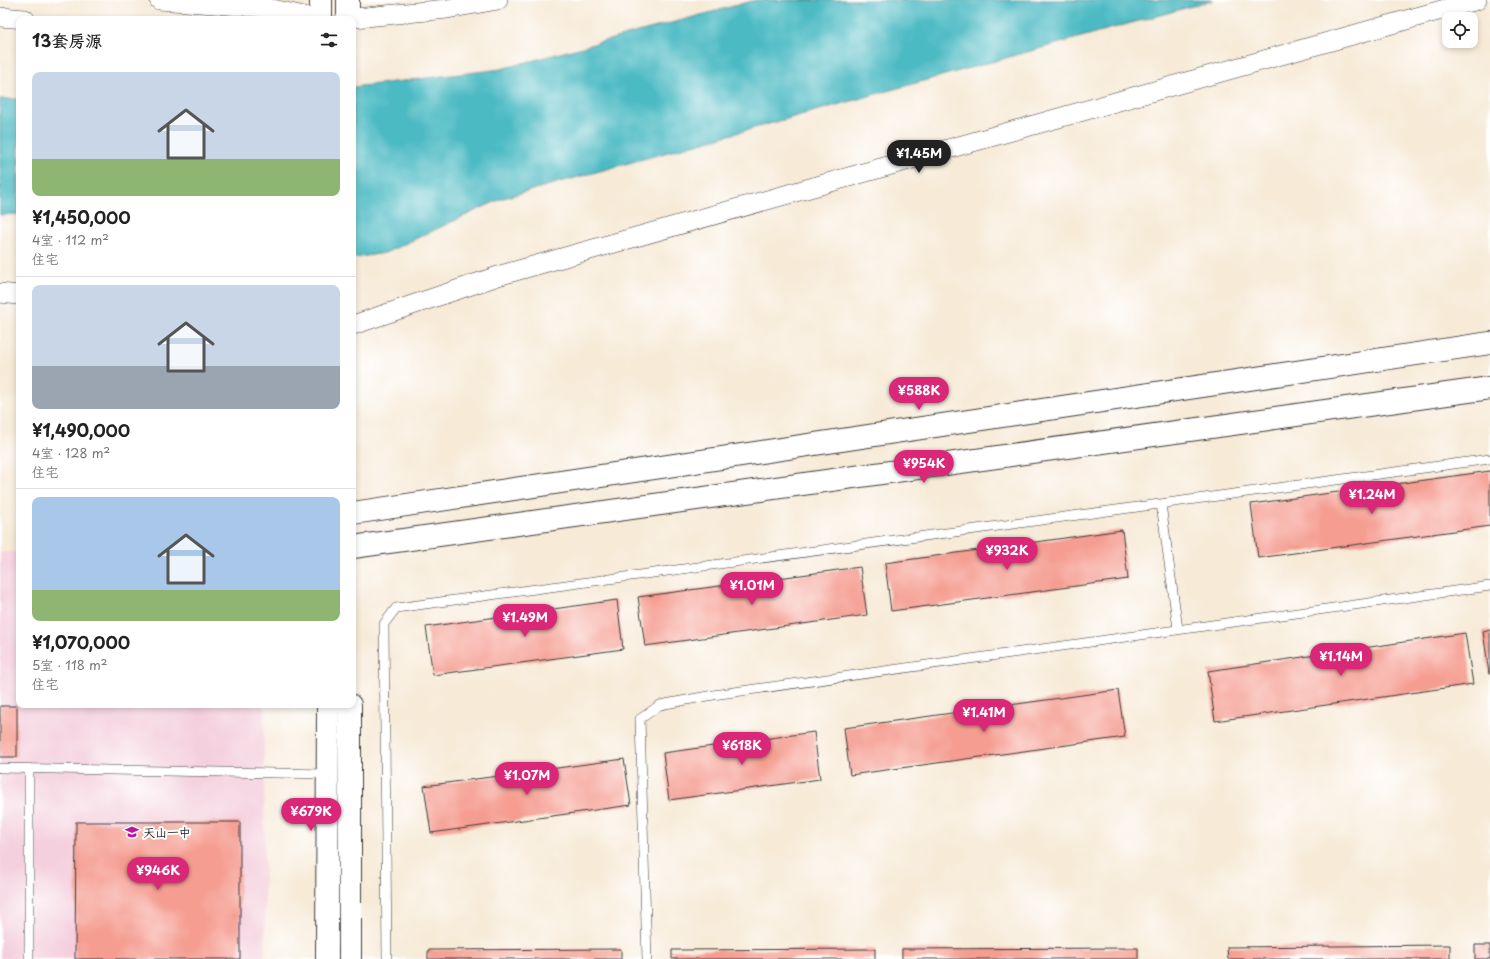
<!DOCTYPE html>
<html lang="zh">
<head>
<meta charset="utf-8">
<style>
  body { margin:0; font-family:"Playpen Sans","LXGW WenKai TC",sans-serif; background:#f2f2f2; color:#222; height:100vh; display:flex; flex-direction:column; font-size:15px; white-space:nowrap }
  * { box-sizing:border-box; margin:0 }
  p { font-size:13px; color:#767676 }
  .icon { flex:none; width:22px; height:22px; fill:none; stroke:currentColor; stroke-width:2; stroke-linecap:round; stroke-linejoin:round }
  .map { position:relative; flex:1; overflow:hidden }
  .panel { position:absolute; left:16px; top:16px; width:340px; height:692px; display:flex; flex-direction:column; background:#fff; border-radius:8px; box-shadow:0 2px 6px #0003 }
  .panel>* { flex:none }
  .fabs { position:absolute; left:1442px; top:12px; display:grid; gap:8px }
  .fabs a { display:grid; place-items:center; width:36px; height:36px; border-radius:8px; background:#fff; box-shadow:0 2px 6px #0003; font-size:20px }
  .price { position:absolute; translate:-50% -34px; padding:0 9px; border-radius:14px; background:#db2777; color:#fff; font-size:13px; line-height:26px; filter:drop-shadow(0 1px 2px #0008) }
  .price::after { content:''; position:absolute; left:50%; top:24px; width:12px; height:9px; margin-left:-6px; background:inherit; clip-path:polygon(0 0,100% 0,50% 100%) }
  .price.current { background:#222; color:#fff }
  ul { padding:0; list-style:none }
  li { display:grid; align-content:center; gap:8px; height:212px; padding:0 16px }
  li+li { border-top:1px solid #e0e0e0 }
  li span { display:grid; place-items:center; height:124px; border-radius:8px; color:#555 }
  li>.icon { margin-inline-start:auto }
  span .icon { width:72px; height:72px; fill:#fffc; stroke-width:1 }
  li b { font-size:17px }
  h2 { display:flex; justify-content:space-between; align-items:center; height:48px; padding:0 16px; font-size:17px }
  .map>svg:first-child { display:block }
  .built { fill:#f4cfdd }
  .water { fill:#4bbac3; stroke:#346b70 }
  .building { fill:#f59d91 }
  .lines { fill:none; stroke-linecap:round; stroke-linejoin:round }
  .service-casing { stroke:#3d3b38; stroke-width:10 }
  .minor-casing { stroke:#3d3b38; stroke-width:20 }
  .secondary-casing { stroke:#3d3b38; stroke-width:24 }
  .service { stroke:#fff; stroke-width:9 }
  .minor { stroke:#fff; stroke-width:19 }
  .secondary { stroke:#fff; stroke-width:22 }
  .labels { text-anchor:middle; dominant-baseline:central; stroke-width:4; stroke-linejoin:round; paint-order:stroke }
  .poi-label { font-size:12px; fill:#1c1c1c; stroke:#fff; text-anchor:start }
</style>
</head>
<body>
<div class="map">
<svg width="1490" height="959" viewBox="0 0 1490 959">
  <rect width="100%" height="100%" fill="#fff"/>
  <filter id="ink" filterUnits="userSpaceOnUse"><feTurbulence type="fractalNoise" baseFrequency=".025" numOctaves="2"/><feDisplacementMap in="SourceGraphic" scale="8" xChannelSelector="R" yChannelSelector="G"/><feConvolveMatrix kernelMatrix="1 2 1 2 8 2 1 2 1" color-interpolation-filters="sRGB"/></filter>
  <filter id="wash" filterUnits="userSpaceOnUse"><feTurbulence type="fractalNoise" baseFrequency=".012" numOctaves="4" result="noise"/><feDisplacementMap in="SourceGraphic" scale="16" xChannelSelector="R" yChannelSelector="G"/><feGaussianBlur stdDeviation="0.9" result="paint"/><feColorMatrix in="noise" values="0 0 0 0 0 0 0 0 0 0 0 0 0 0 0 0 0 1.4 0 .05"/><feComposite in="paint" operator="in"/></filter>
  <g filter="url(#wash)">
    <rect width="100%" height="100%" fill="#f7ead7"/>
    <!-- built -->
    <path class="built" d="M19,551V705H264L265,959H0V553Z"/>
    <!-- water -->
    <path class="water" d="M756,0H1214L503,198L385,253L353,258V87L501,69Z
      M0,99H19V214L0,215Z"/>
    <g id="blocks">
      <!-- building -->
      <path class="building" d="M1490,471V526L1258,558L1251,504Z
        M1122,530L1128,579L891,611L885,563Z
        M860,567L867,615L645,646L638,597Z
        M617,600L623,649L433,675L426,627Z
        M1490,630V674H1489L1483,631Z
        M1465,633L1473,684L1215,721L1208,671Z
        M1118,690L1125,737L850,775L844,728Z
        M0,706H17V757H0Z
        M814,732L820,779L669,800L663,753Z
        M624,759L631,805L431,833L424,786Z
        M76,822H240V959H75Z
        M1450,945V959H1228L1227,947Z
        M1475,945H1490V959H1475Z
        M1138,948V959H902V949Z
        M621,949V959H428V950Z
        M875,949V959H672V950Z"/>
    </g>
  </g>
  <g filter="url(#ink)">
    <use href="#blocks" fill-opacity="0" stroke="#3d3b38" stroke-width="1"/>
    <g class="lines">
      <!-- service casing -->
      <g class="service-casing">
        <path id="service" d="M1161,504L1178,629
          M0,768L328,774
          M29,768V959
          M387,959L384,624L396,608L1490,459
          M647,959L640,719L660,705L713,695L1490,586"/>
      </g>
      <!-- minor casing -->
      <g class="minor-casing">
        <path id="minor" d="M159,0L268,8L317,19
          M0,17L25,19
          M345,19L447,9L498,0
          M0,293L19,295
          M353,325L501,275L1477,0"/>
      </g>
      <!-- secondary casing -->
      <g class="secondary-casing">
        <path id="secondary" d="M321,0V19
          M348,0V19
          M353,513L1490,343
          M353,547L1490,388
          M350,705V959
          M327,959L328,705"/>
      </g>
      <!-- service -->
      <use href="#service" class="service"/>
      <!-- minor -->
      <use href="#minor" class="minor"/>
      <!-- secondary -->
      <use href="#secondary" class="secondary"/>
    </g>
  </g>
  <!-- icons -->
  <defs>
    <g id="school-bare" transform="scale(1.08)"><path d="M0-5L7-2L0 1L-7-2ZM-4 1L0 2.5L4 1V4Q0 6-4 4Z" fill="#b5179e" stroke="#fff" stroke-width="2.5" paint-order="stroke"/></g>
  </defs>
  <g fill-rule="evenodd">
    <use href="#school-bare" x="132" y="832"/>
  </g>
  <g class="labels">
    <!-- poi labels -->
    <g class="poi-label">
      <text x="143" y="832">天山一中</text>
    </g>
  </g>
</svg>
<div class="fabs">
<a><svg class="icon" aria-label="locate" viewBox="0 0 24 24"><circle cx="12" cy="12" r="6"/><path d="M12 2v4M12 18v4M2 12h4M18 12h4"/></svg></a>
</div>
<b class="price current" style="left:919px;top:174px">¥1.45M</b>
<b class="price" style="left:919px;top:411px">¥588K</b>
<b class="price" style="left:924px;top:484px">¥954K</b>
<b class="price" style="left:1372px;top:515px">¥1.24M</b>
<b class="price" style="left:1007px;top:571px">¥932K</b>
<b class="price" style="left:752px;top:606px">¥1.01M</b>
<b class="price" style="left:525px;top:638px">¥1.49M</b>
<b class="price" style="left:1341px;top:677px">¥1.14M</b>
<b class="price" style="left:984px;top:733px">¥1.41M</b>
<b class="price" style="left:742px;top:766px">¥618K</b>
<b class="price" style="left:527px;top:796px">¥1.07M</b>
<b class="price" style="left:311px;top:832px">¥679K</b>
<b class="price" style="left:158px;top:891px">¥946K</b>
<section class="panel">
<h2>13套房源<svg class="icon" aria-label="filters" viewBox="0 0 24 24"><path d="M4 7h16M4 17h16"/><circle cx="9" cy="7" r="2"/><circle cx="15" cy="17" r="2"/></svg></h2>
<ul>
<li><span style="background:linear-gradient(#c9d6e8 70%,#8fb573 0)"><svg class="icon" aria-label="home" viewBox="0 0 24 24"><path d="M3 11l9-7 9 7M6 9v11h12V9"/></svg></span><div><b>¥1,450,000</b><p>4室 · 112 m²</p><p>住宅</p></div></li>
<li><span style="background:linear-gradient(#c9d6e8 65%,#9aa5b1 0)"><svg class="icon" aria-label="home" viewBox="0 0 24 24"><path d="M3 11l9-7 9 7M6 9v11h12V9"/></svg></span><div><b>¥1,490,000</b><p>4室 · 128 m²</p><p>住宅</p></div></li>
<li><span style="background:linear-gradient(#a9c7e8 75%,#8fb573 0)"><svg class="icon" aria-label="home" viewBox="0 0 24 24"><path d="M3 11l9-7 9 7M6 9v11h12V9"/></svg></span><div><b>¥1,070,000</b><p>5室 · 118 m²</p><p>住宅</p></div></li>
</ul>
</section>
</div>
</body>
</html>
